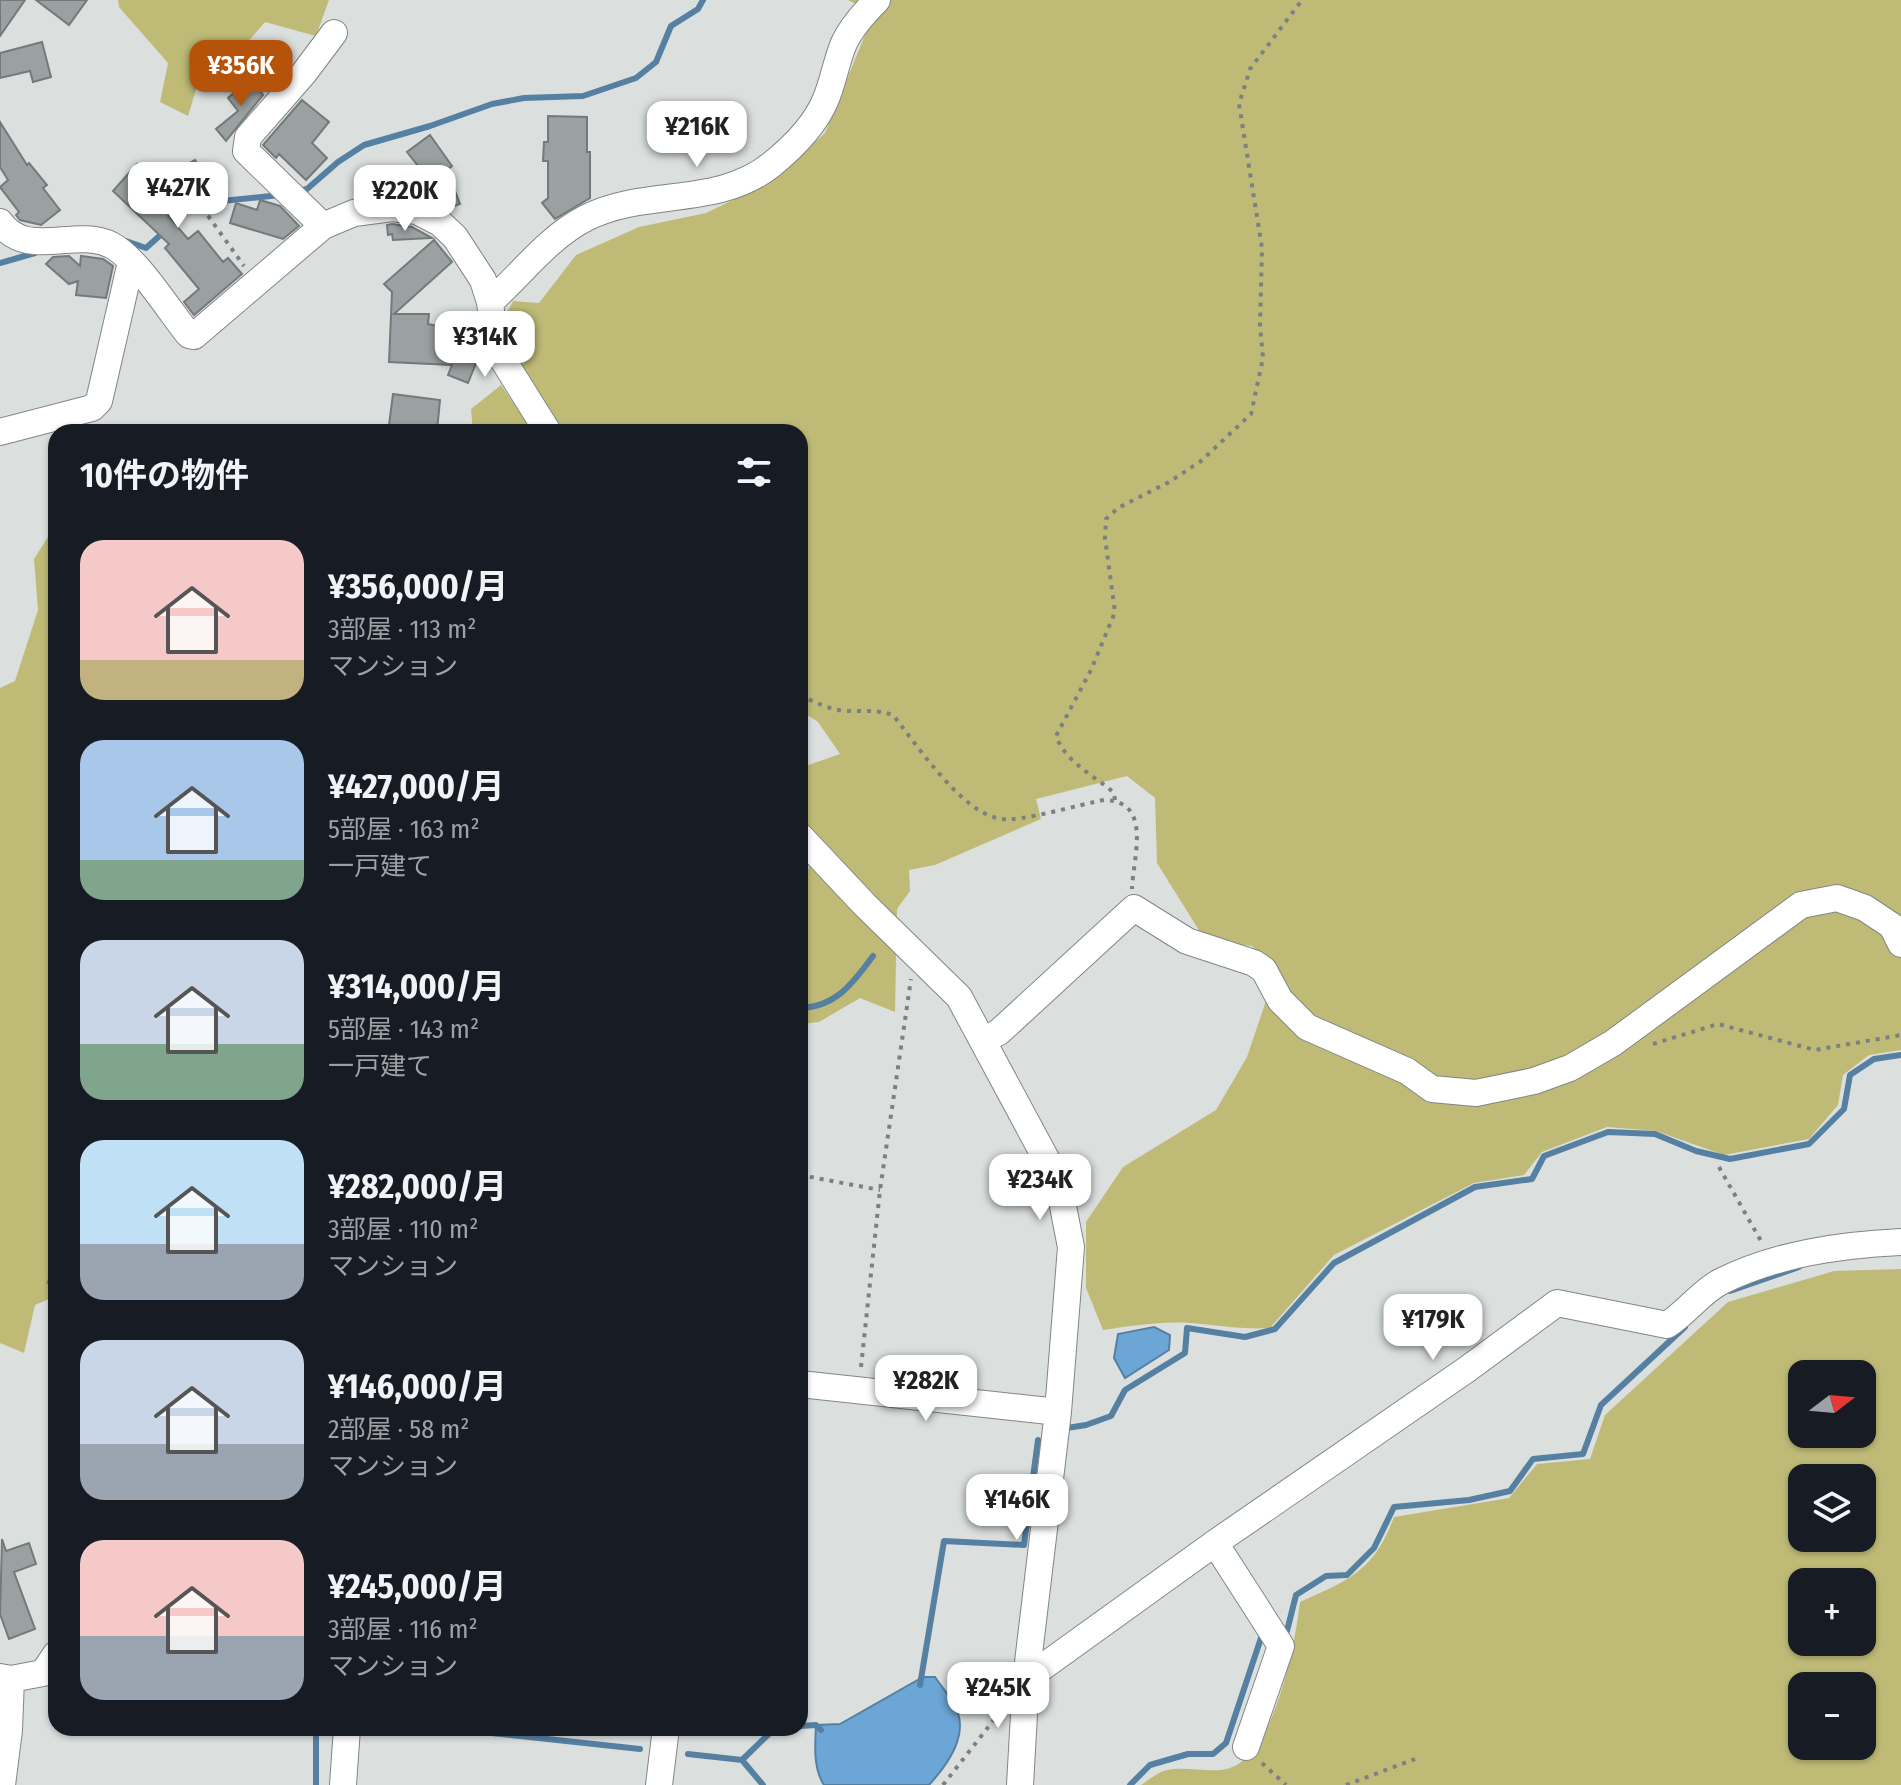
<!DOCTYPE html>
<html lang="ja">
<head>
<meta charset="utf-8">
<style>
  body { margin:0; font-family:"Fira Sans Condensed","Noto Sans JP",sans-serif; background:#20242c; color:#f1f3f6; height:100vh; display:flex; flex-direction:column; font-size:30px; white-space:nowrap }
  * { box-sizing:border-box; margin:0 }
  p { font-size:26px; color:#9ea1a6 }
  .icon { flex:none; width:44px; height:44px; fill:none; stroke:currentColor; stroke-width:2; stroke-linecap:round; stroke-linejoin:round }
  .map { position:relative; flex:1; overflow:hidden }
  .details { position:absolute; left:48px; top:424px; width:760px; height:1312px; display:flex; flex-direction:column; background:#171b24; border-radius:24px; box-shadow:0 2px 6px #0004 }
  .details>* { flex:none }
  .needle { width:52px; rotate:74deg }
  .fabs { position:absolute; left:1788px; top:1360px; display:grid; gap:16px }
  .fabs a { display:grid; place-items:center; width:88px; height:88px; border-radius:16px; background:#171b24; box-shadow:0 2px 6px #0004; font-size:40px }
  .price { position:absolute; translate:-50% -68px; padding:0 18px; border-radius:16px; background:#fff; color:#222; font-size:26px; line-height:52px; filter:drop-shadow(0 2px 4px #0008) }
  .price::after { content:''; position:absolute; left:50%; top:48px; width:24px; height:18px; margin-left:-12px; background:inherit; clip-path:polygon(0 0,100% 0,50% 100%) }
  .price.active { background:#b45309; color:#fff }
  ul { padding:0; list-style:none }
  li { display:flex; align-items:center; gap:24px; height:200px; padding:0 32px }
  li span { display:grid; place-items:center; flex:none; width:224px; height:160px; border-radius:24px; color:#555 }
  li>.icon { margin-inline-start:auto }
  span .icon { width:96px; height:96px; fill:#fffc; stroke-width:1 }
  li b { font-size:34px }
  h2 { display:flex; justify-content:space-between; align-items:center; height:96px; padding:0 32px; font-size:34px }
  .map>svg:first-child { display:block }
  .green { fill:#bfbb77; fill-rule:evenodd }
  .water { fill:#6ca6d6; stroke:#5680a1; stroke-width:2 }
  .lines { fill:none; stroke-linecap:round; stroke-linejoin:round }
  .stream { stroke:#5680a1; stroke-width:6 }
  .building { fill:#9ba1a2; stroke:#747979; stroke-width:2 }
  .minor-casing { stroke:#818684; stroke-width:28 }
  .path { stroke:#7d807f; stroke-width:4; stroke-dasharray:4 6; stroke-linecap:butt }
  .minor { stroke:#fff; stroke-width:26 }
</style>
</head>
<body>
<div class="map">
<svg width="1901" height="1785" viewBox="0 0 1901 1785">
  <rect width="100%" height="100%" fill="#dbe0df"/>
  <!-- green -->
  <path class="green" d="M118,0H329L316,36L265,22L241,50L204,63L188,116L160,102L168,63L119,7Z
    M848,0H1901V1050L1869,1055L1843,1075L1838,1105L1809,1139L1724,1155L1656,1131L1607,1127L1542,1152L1524,1175L1474,1183L1334,1255L1270,1328C1243,1330 1217,1325 1190,1323C1161,1321 1132,1326 1103,1330L1086,1288V1222L1123,1167L1216,1110L1247,1057L1276,971L1252,946L1205,940L1157,863L1155,798L1127,776L1036,799L1041,819L935,865L909,870L910,891L897,909L895,1012L860,998L819,1022L800,1024V889L809,867L800,836V768L840,754L818,722L800,710V432H557L505,351L502,323L513,301L539,303L576,255L639,227L706,213L772,181L825,133L874,13Z
    M501,385L533,432H473L471,409Z
    M56,524V1296L35,1305L24,1353L0,1343V688L15,681L38,610L34,559Z
    M1901,1269V1785H1141C1149,1780 1159,1771 1168,1770C1186,1766 1214,1774 1230,1768C1275,1753 1295,1644 1300,1602C1349,1580 1374,1571 1394,1517L1509,1498L1537,1464L1590,1459L1605,1415L1728,1302L1834,1271ZM1802,1374H1862V1434H1802ZM1802,1478H1862V1538H1802ZM1802,1582H1862V1642H1802ZM1802,1686H1862V1746H1802Z"/>
  <!-- water -->
  <path class="water" d="M1154,1327L1170,1335L1169,1350L1125,1378L1114,1358L1118,1334Z
    M923,1677H935C941,1686 949,1695 954,1704C971,1733 948,1764 929,1785H824C813,1768 815,1745 816,1725L840,1724Z"/>
  <g class="lines">
    <!-- stream -->
    <path class="stream" d="M299,191L307,189L338,162L364,145L430,126L492,104L524,98L583,96L636,78L656,62L671,26L698,9L703,0
      M126,241L146,248L187,211L212,202L281,195
      M0,263L35,253
      M800,1008C836,1007 853,983 873,956
      M1730,1291L1799,1267
      M1067,1428L1086,1425L1111,1416L1125,1390L1185,1353L1187,1328L1245,1337L1275,1329L1334,1263L1475,1187L1532,1179L1544,1156L1608,1132L1655,1134L1696,1151L1730,1159L1809,1144L1844,1109L1850,1075L1874,1059L1901,1055
      M1287,1631L1296,1595L1326,1576L1347,1575L1374,1548L1394,1507L1469,1500L1510,1491L1533,1459L1583,1454L1601,1405L1685,1327
      M920,1685L944,1541L1024,1545L1038,1440
      M800,1726L816,1725L821,1730
      M316,1728V1785
      M444,1728L640,1749
      M688,1754L742,1760L763,1785
      M742,1760L775,1728H780
      M1130,1785L1150,1765L1188,1754H1213L1226,1743L1261,1638"/>
  </g>
  <!-- building -->
  <path class="building" d="M0,0H25L0,36Z
    M36,0H87L69,25Z
    M42,42L51,77L33,82L30,71L0,78V53Z
    M251,79L263,95L226,141L216,129L238,111L228,98Z
    M302,100L329,122L312,143L327,158L306,180L279,154L276,158L263,145Z
    M548,116L587,117V152H590V198L555,219L542,203L548,198V161H543L544,142H548Z
    M0,122L27,165L29,163L47,185L43,188L60,210L41,225L20,220L16,215L19,212L0,187L8,180L0,167Z
    M430,135L452,166L447,170L460,204L447,209L439,204L430,181L407,152Z
    M195,160L205,177L171,198L177,206L168,216L188,239L198,231L223,262L228,258L242,274L194,315L184,302L199,289L165,248L169,244L113,191L137,164L146,172L149,168L162,180Z
    M260,200L280,206L299,226L283,239L230,223L236,203L257,210Z
    M392,224L412,227L432,238L393,240L392,234L388,235L387,225Z
    M434,240L452,262L394,314H429L428,324L442,327L440,333L479,349L480,353L468,383L448,375L452,365L389,362L392,292L384,284Z
    M69,256L80,266L81,256L103,259L113,266L106,298L76,295L78,281L69,284L46,264L53,257Z
    M393,394L440,400L437,431L389,425Z
    M2,1539L6,1551L29,1543L36,1564L14,1572L35,1629L9,1639L0,1614Z"/>
  <g class="lines">
    <!-- minor casing -->
    <g class="minor-casing">
      <path id="minor" d="M0,222C26,260 76,227 111,245C136,257 170,312 189,335L194,336L323,226L354,213L392,208L417,211L440,223L455,237L483,280L490,302L495,347L548,432
        M323,226L246,151L248,137L304,73L334,33
        M490,302C522,274 547,238 586,218C644,188 717,208 771,165C792,148 814,127 825,101C833,83 836,62 844,43C851,28 865,12 877,0
        M0,432L92,408L99,401L131,262
        M800,836L865,905L959,997L1058,1181L1071,1247L1058,1412L1026,1679L1020,1785
        M984,1040L999,1032L1134,908L1187,941L1254,963L1264,970L1280,1000L1307,1027L1407,1071L1432,1089L1476,1093L1534,1081L1570,1068L1613,1043L1801,905L1837,898L1865,908L1892,926L1901,944
        M800,1384L1058,1412
        M1215,1543L1281,1646L1246,1747
        M0,1677L11,1679L43,1673L56,1654
        M1026,1679L1215,1543L1466,1370L1557,1303L1667,1325C1686,1313 1701,1292 1720,1282C1776,1254 1839,1245 1901,1242
        M2,1785L9,1730L11,1679
        M343,1785L347,1728
        M659,1785L666,1728"/>
    </g>
    <!-- path -->
    <path class="path" d="M173,167L244,266
      M800,695C814,702 832,711 849,711C865,711 877,710 893,715C917,745 963,815 1002,819C1021,822 1081,804 1104,800C1153,801 1133,857 1132,889
      M1115,800L1114,793C1094,775 1066,763 1056,736L1091,670L1115,612L1105,538L1106,519L1118,508L1169,482L1201,461L1251,414L1263,358L1260,326L1262,248L1239,104L1250,69L1302,0
      M1653,1044L1718,1024L1815,1050L1901,1035
      M1719,1167L1761,1241
      M800,1175L880,1190
      M48,1284L56,1266
      M861,1367L880,1190L911,979
      M1262,1763L1286,1785
      M943,1785L1000,1712
      M1346,1785L1415,1759"/>
    <!-- minor -->
    <use href="#minor" class="minor"/>
  </g>
</svg>
<div class="fabs">
<a><svg class="needle" viewBox="-14 -14 28 28"><path d="M0-13l5 13h-10z" fill="#e53935"/><path d="M0 13l5-13h-10z" fill="#9ea1a6"/></svg></a>
<a><svg class="icon" aria-label="layers" viewBox="0 0 24 24"><path d="M12 4l9 5-9 5-9-5zM3 14l9 5 9-5"/></svg></a>
<a>+</a>
<a>−</a>
</div>
<b class="price active" style="left:241px;top:108px">¥356K</b>
<b class="price" style="left:697px;top:169px">¥216K</b>
<b class="price" style="left:178px;top:230px">¥427K</b>
<b class="price" style="left:405px;top:233px">¥220K</b>
<b class="price" style="left:485px;top:379px">¥314K</b>
<b class="price" style="left:1040px;top:1222px">¥234K</b>
<b class="price" style="left:1433px;top:1362px">¥179K</b>
<b class="price" style="left:926px;top:1423px">¥282K</b>
<b class="price" style="left:1017px;top:1542px">¥146K</b>
<b class="price" style="left:998px;top:1730px">¥245K</b>
<section class="details">
<h2>10件の物件<svg class="icon" aria-label="filters" viewBox="0 0 24 24"><path d="M4 7h16M4 17h16"/><circle cx="9" cy="7" r="2"/><circle cx="15" cy="17" r="2"/></svg></h2>
<ul>
<li><span style="background:linear-gradient(#f6c9c9 75%,#c2b280 0)"><svg class="icon" aria-label="home" viewBox="0 0 24 24"><path d="M3 11l9-7 9 7M6 9v11h12V9"/></svg></span><div><b>¥356,000/月</b><p>3部屋 · 113 m²</p><p>マンション</p></div></li>
<li><span style="background:linear-gradient(#a9c7e8 75%,#7fa58c 0)"><svg class="icon" aria-label="home" viewBox="0 0 24 24"><path d="M3 11l9-7 9 7M6 9v11h12V9"/></svg></span><div><b>¥427,000/月</b><p>5部屋 · 163 m²</p><p>一戸建て</p></div></li>
<li><span style="background:linear-gradient(#c9d6e8 65%,#7fa58c 0)"><svg class="icon" aria-label="home" viewBox="0 0 24 24"><path d="M3 11l9-7 9 7M6 9v11h12V9"/></svg></span><div><b>¥314,000/月</b><p>5部屋 · 143 m²</p><p>一戸建て</p></div></li>
<li><span style="background:linear-gradient(#bfe0f5 65%,#9aa5b1 0)"><svg class="icon" aria-label="home" viewBox="0 0 24 24"><path d="M3 11l9-7 9 7M6 9v11h12V9"/></svg></span><div><b>¥282,000/月</b><p>3部屋 · 110 m²</p><p>マンション</p></div></li>
<li><span style="background:linear-gradient(#c9d6e8 65%,#9aa5b1 0)"><svg class="icon" aria-label="home" viewBox="0 0 24 24"><path d="M3 11l9-7 9 7M6 9v11h12V9"/></svg></span><div><b>¥146,000/月</b><p>2部屋 · 58 m²</p><p>マンション</p></div></li>
<li><span style="background:linear-gradient(#f6c9c9 60%,#9aa5b1 0)"><svg class="icon" aria-label="home" viewBox="0 0 24 24"><path d="M3 11l9-7 9 7M6 9v11h12V9"/></svg></span><div><b>¥245,000/月</b><p>3部屋 · 116 m²</p><p>マンション</p></div></li>
</ul>
</section>
</div>
</body>
</html>
